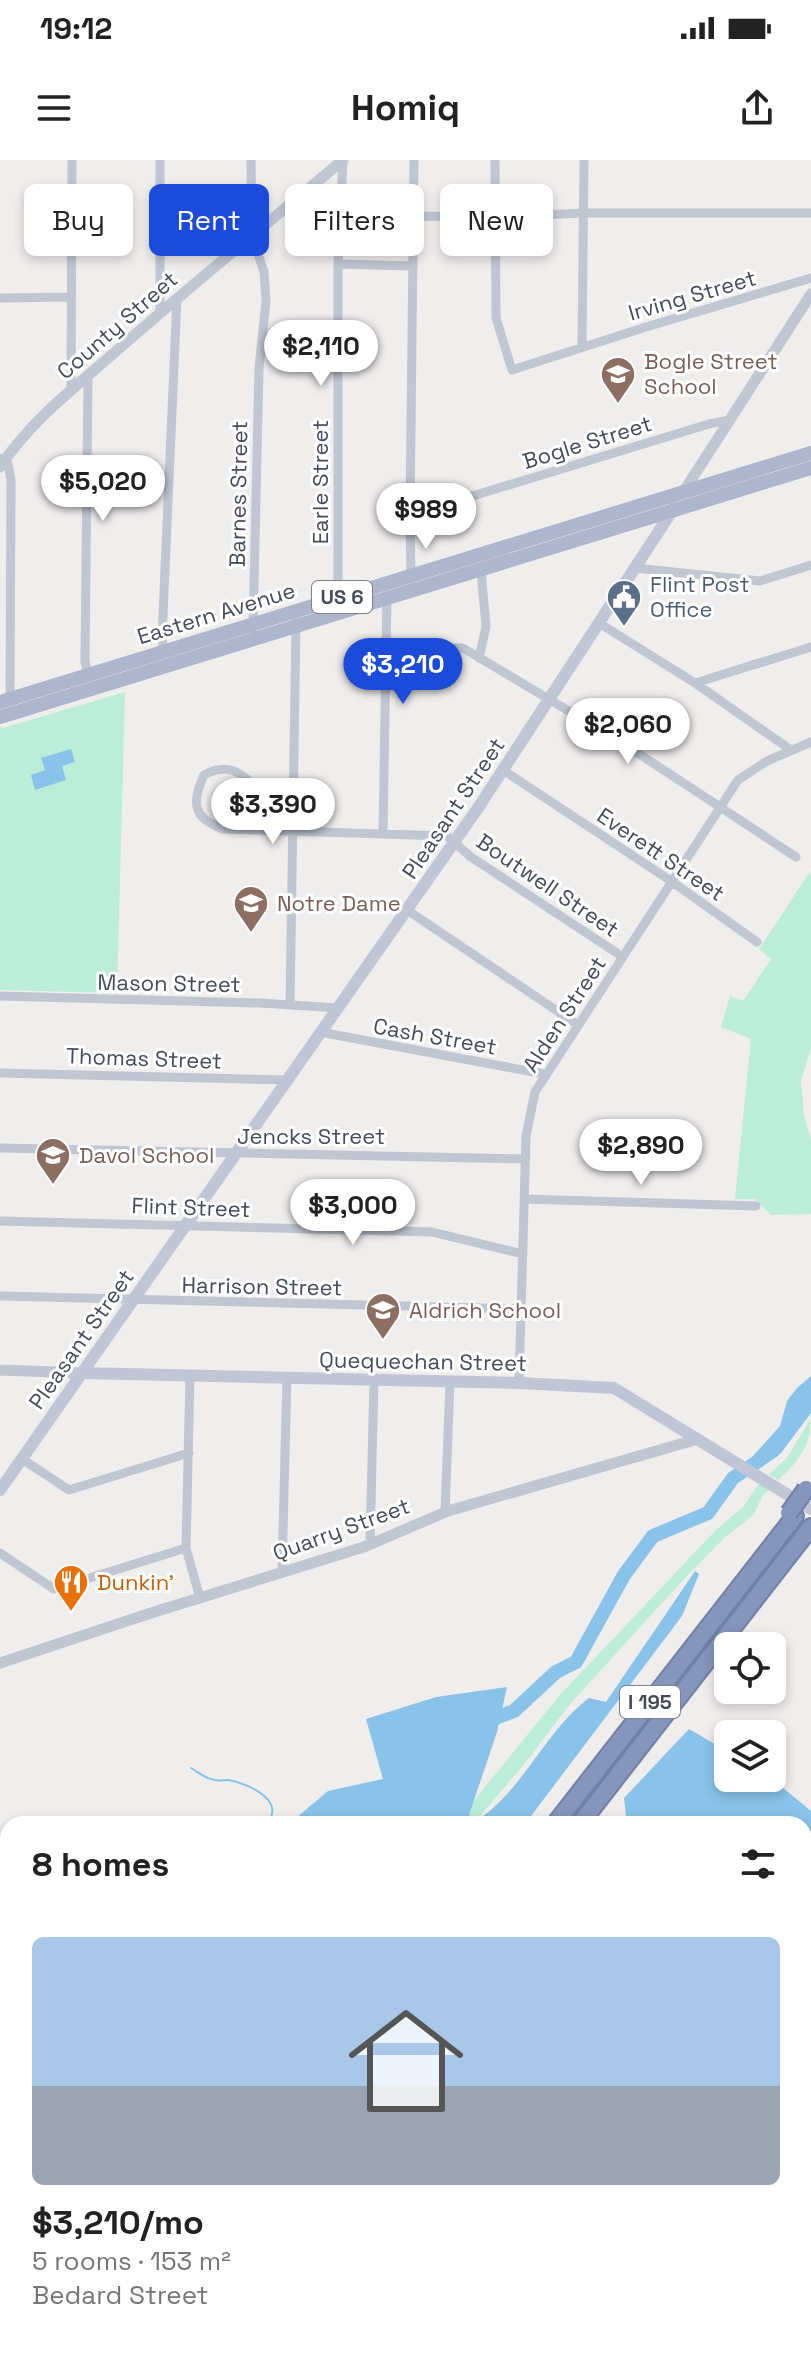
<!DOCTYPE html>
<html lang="en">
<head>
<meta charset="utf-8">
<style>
  body { margin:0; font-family:"Space Grotesk",sans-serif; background:#f6f6f6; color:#222; height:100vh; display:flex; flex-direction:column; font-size:30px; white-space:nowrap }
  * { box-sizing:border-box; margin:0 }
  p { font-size:26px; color:#767676 }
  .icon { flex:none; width:44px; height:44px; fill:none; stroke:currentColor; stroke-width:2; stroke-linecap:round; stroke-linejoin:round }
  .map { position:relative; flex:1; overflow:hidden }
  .drawer { position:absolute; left:0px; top:1656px; width:812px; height:538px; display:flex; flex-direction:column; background:#fff; border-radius:24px 24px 0 0; box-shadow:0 4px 12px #0003 }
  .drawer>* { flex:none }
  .guide { position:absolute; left:24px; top:24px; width:764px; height:72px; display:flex; gap:16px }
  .controls { position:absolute; left:714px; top:1472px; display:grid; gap:16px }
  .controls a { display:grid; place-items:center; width:72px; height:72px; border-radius:12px; background:#fff; box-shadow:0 4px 12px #0003; font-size:40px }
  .price { position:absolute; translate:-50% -68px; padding:0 18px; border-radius:28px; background:#fff; color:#222; font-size:26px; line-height:52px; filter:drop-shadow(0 2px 4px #0008) }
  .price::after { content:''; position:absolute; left:50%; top:48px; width:24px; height:18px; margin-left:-12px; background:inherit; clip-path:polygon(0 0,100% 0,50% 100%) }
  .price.on { background:#1d4bd9; color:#fff }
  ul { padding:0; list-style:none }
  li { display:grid; align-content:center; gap:16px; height:424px; padding:0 32px }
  li span { display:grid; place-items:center; height:248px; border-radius:12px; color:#555 }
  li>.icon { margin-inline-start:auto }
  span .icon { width:144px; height:144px; fill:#fffc; stroke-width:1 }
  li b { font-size:34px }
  h2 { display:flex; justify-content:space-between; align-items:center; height:96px; padding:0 32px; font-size:34px }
  .tag { padding:0 28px; border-radius:12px; background:#fff; box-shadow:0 4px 12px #0003; font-size:28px; line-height:72px }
  .tag.on { background:#1d4bd9; color:#fff }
  .status { display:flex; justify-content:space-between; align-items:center; height:56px; padding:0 40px; background:#fff; direction:ltr }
  .status svg { height:22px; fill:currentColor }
  header { display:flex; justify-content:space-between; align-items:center; height:104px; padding:0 32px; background:#fff; font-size:36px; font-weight:700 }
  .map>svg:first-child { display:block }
  .green { fill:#bbedd8 }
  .water { fill:#89c3e9 }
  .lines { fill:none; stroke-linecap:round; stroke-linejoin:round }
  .stream { stroke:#89c3e9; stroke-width:2 }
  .river { stroke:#89c3e9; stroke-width:14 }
  .motorway-casing { stroke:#7180a7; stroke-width:20 }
  .minor { stroke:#c0c6d2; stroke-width:9 }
  .tertiary { stroke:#c0c6d2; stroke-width:11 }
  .secondary { stroke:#c0c6d6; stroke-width:12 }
  .primary { stroke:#adb6cc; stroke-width:14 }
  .motorway { stroke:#8595bb; stroke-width:16 }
  .motorway-bridge-casing { stroke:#7180a7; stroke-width:20; stroke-linecap:butt }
  .motorway-bridge { stroke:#8595bb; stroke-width:16 }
  .labels { text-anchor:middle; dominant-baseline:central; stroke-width:6; stroke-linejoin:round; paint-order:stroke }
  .shield { fill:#fff; stroke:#7e828c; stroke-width:2 }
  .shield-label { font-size:20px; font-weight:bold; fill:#464c5a }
  .street-label { font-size:22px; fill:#464c5a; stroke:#fff }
  .education-label { font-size:22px; fill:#785e54; stroke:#fff; text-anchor:start }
  .service-label { font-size:22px; fill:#4e5e75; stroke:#fff; text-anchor:start }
  .food-label { font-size:22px; fill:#c56008; stroke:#fff; text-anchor:start }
</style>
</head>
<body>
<div class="status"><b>19:12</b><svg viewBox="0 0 49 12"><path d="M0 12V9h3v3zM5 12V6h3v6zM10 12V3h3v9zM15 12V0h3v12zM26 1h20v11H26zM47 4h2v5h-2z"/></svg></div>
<header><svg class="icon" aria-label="menu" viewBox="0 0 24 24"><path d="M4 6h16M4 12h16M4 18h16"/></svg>Homiq<svg class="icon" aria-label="share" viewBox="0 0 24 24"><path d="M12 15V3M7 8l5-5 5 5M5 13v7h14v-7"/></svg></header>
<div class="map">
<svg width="811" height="2193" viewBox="0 0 811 2193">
  <rect width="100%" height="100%" fill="#f0eded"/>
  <!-- green -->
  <path class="green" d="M125,532L117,833L0,830V566L3,568Z
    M811,710V888L801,921L804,956L811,980V1054L771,1055L754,1039H735L751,879L721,867L730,836L743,841L771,799L759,789Z
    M811,1258C811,1286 798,1302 778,1320L769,1314L787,1298Z
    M759,1323L769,1330L763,1335L753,1355L725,1377L683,1420L570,1544L526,1602L473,1664H455L559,1536L715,1371L743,1347Z
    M8,1796V2012L0,2024V1799Z"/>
  <!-- water -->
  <path class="water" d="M71,589L75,602L62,606L66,620L35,630L31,615L45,610L41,598Z
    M811,1216V1253L781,1293L763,1304L753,1296L780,1266L787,1241L797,1228Z
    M695,1411L699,1414L682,1456L525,1664H289L328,1631L383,1619L366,1559L436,1537L507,1527L497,1572L469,1655L476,1661C524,1630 544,1572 589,1538L606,1542Z
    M689,1569L728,1592V1618H771L811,1651V1778L804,1779V1664H619L626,1657L624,1638Z
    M8,2012V2186H30L22,2193H0V2024Z"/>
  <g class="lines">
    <!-- stream -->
    <path class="stream" d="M191,1608C198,1612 206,1619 215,1620C219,1621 224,1620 228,1620C247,1623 288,1641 266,1664"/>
    <!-- river -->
    <path class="river" d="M484,1562L514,1551L556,1512L576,1502L624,1415L653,1376L708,1353L733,1318L773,1291
      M67,2193L73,2186
      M82,2193L84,2186"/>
    <!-- motorway casing -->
    <g class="motorway-casing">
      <path id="motorway" d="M555,1664L795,1356
        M580,1664L811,1367
        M144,2193L148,2186
        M164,2193L169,2186
        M185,2193L190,2186"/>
    </g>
    <!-- minor -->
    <path class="minor" d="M160,0V153
      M251,0L252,76L264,112L266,141L259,208L253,469
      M495,0L496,158L512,210L646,167L811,118
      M413,56L496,57L584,53H811
      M338,104L413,106
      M0,138L70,137
      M582,187L584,0
      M71,231L72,0
      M0,298L8,304L11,320L10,539
      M410,355L709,264L730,260
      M635,408L760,421L811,405
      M411,419L410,355L414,0
      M338,440V104L343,0
      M599,463L695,523L791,590
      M387,487L463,488L624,584L796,697
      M164,492L162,478L177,138
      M479,498L486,467L481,410
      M88,515L85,501L88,216
      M695,523L811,487
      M503,610L671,721L757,782
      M253,669L249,621C234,607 221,606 204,615C191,643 193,658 223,669L447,676L471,697L623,797
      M383,672L387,436
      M407,750L578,865
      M0,836L260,843L338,848
      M290,845L296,463
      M320,872L544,914
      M0,913L287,920
      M0,988L526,999
      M525,1039L756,1046
      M0,1061L432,1072L523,1094
      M0,1136L523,1149
      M190,1215L186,1388L200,1438
      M519,1223L526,976L535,932L738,620L767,601L811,582
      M22,1299L69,1330L189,1293
      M445,1352L450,1222
      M370,1384L374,1220
      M0,1393L54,1429L186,1388
      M282,1412L287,1217
      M513,2186L521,2193
      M692,2186V2193
      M782,2186V2193
      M271,2193L273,2186
      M497,2193L503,2186"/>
    <!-- tertiary -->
    <path class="tertiary" d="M0,307C32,259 79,224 122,186C194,123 269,62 343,0
      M684,331L811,134
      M0,1210L82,1213
      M0,1503L151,1453L364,1387L448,1351L698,1279"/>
    <!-- secondary -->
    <path class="secondary" d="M82,1213L519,1223L614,1228L811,1349
      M0,1330L478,648L674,348
      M804,2128H811
      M643,2193L649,2186"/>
    <!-- primary -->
    <path class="primary" d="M0,542L811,293
      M0,557L811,308"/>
    <!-- motorway -->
    <use href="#motorway" class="motorway"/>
    <!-- motorway-bridge casing -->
    <g class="motorway-bridge-casing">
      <path id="motorway-bridge" d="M789,1353L806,1329"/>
    </g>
    <!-- motorway-bridge -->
    <use href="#motorway-bridge" class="motorway-bridge"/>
  </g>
  <!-- icons -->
  <defs>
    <g id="school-pin" transform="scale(1.8)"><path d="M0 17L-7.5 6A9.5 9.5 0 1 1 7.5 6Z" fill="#8d6e63" stroke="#fff"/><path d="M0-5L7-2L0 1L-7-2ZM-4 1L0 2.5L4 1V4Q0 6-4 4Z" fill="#fff"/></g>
    <g id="civic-pin" transform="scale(1.8)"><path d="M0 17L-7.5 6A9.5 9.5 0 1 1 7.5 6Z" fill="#5c6f8a" stroke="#fff"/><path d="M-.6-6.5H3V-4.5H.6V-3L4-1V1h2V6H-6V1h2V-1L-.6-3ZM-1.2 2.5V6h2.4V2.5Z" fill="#fff"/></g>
    <g id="restaurant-pin" transform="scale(1.8)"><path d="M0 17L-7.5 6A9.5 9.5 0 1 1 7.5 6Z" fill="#e8710a" stroke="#fff"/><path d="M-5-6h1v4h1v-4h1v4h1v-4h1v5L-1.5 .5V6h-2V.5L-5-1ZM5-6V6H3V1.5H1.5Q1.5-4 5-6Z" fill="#fff"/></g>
  </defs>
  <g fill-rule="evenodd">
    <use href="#school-pin" x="618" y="214"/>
    <use href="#civic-pin" x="624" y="437"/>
    <use href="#school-pin" x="251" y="743"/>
    <use href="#school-pin" x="53" y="995"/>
    <use href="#school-pin" x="383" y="1150"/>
    <use href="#restaurant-pin" x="71" y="1422"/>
  </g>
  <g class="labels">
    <!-- shield labels -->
    <g class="shield">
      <rect x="312" y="421" width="60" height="32" rx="6"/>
      <rect x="620" y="1526" width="60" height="32" rx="6"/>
    </g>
    <g class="shield-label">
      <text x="342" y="437">US 6</text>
      <text x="650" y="1542">I 195</text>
    </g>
    <!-- street labels -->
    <g class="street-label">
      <text transform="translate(692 135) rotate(-16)">Irving Street</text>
      <text transform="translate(117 165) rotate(-41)">County Street</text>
      <text transform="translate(587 282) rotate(-17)">Bogle Street</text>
      <text transform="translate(320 322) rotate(-90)">Earle Street</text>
      <text transform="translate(238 334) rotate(-89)">Barnes Street</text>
      <text transform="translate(216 453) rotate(-17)">Eastern Avenue</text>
      <text transform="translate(453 648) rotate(-56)">Pleasant Street</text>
      <text transform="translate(661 694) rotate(34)">Everett Street</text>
      <text transform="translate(548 725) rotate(34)">Boutwell Street</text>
      <text transform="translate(169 823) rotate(1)">Mason Street</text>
      <text transform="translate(564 854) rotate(-57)">Alden Street</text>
      <text transform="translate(435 876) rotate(10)">Cash Street</text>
      <text transform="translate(144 898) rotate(2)">Thomas Street</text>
      <text x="311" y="976">Jencks Street</text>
      <text transform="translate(191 1047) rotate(2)">Flint Street</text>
      <text transform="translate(262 1126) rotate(1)">Harrison Street</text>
      <text transform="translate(81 1179) rotate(-55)">Pleasant Street</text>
      <text transform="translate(423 1201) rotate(1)">Quequechan Street</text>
      <text transform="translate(341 1369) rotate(-20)">Quarry Street</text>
    </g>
    <!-- education labels -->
    <g class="education-label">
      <text x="644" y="201">Bogle Street<tspan x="644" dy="25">School</tspan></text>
      <text x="277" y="743">Notre Dame</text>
      <text x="79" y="995">Davol School</text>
      <text x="409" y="1150">Aldrich School</text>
    </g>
    <!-- service labels -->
    <g class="service-label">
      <text x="650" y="424">Flint Post<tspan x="650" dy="25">Office</tspan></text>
    </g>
    <!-- food labels -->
    <g class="food-label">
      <text x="97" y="1422">Dunkin'</text>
    </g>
  </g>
</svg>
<div class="controls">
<a><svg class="icon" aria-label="locate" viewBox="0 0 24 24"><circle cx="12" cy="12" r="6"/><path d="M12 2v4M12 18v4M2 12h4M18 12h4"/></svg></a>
<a><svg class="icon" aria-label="layers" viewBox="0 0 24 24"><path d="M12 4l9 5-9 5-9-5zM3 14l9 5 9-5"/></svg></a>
</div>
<b class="price" style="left:321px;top:228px">$2,110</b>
<b class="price" style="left:103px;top:363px">$5,020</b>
<b class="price" style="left:426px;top:391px">$989</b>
<b class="price on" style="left:403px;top:546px">$3,210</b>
<b class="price" style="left:628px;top:606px">$2,060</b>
<b class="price" style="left:273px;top:686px">$3,390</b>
<b class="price" style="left:641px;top:1027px">$2,890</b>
<b class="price" style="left:353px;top:1087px">$3,000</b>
<div class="guide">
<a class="tag">Buy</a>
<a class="tag on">Rent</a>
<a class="tag">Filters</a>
<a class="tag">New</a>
</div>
<section class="drawer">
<h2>8 homes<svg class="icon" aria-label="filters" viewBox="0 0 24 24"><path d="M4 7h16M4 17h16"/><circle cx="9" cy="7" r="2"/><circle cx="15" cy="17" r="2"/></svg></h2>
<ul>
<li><span style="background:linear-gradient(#a9c7e8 60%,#9aa5b1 0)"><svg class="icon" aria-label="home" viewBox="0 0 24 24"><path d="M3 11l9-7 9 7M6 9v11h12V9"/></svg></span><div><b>$3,210/mo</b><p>5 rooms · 153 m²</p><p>Bedard Street</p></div></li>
</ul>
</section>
</div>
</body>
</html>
